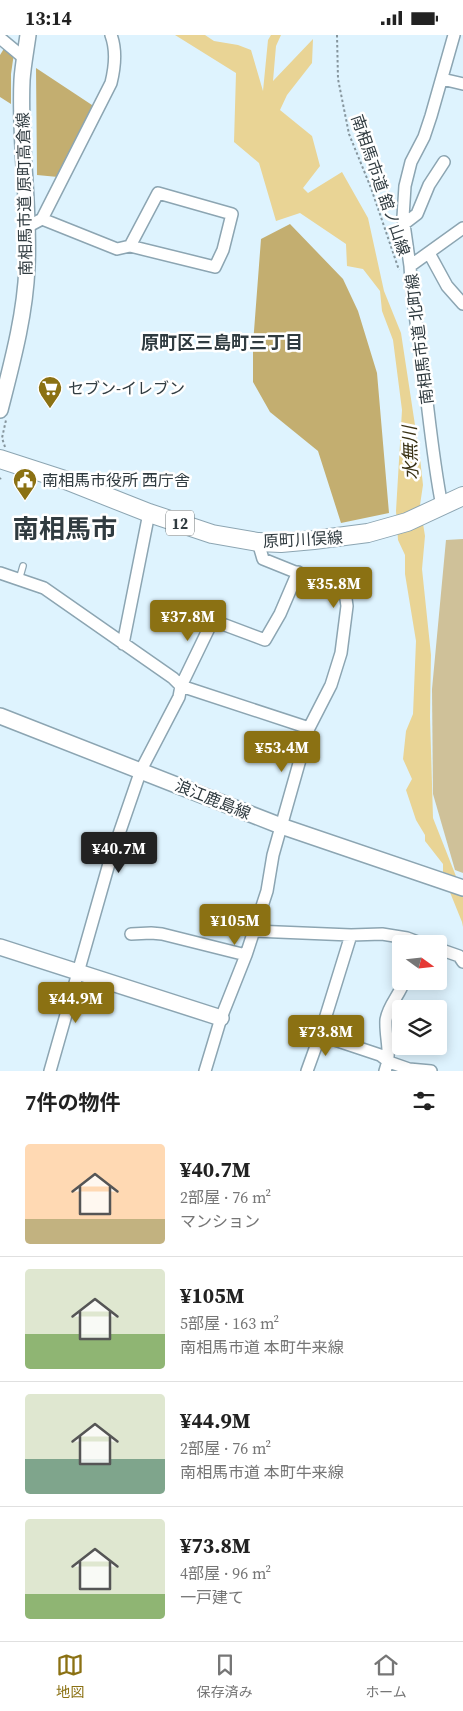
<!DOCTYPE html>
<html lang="ja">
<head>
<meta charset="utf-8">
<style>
  body { margin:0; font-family:"Source Serif 4","Noto Sans JP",serif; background:#f6f6f6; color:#222; height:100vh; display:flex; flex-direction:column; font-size:19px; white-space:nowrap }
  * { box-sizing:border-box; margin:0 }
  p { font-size:16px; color:#767676 }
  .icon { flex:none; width:28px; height:28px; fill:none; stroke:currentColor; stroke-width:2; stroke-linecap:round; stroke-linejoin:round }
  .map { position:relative; height:1036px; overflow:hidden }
  .side { display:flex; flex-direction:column; background:#fff; flex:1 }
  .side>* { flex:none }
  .needle { width:32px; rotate:105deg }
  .tools { position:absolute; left:392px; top:900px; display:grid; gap:10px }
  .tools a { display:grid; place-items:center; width:55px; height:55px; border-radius:5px; background:#fff; box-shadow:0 2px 12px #0003; font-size:25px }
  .price { position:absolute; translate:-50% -42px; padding:0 11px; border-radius:5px; background:#8b7113; color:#fff; font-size:16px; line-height:32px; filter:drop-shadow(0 1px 2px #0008) }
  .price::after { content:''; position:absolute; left:50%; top:30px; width:15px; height:11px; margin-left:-8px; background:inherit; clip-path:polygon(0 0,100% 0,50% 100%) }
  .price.on { background:#222; color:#fff }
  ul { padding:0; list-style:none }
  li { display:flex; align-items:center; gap:15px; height:125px; padding:0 25px }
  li+li { border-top:1px solid #e0e0e0 }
  li span { display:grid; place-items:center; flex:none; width:140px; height:100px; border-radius:5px; color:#555 }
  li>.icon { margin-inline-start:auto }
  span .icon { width:60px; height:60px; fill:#fffc; stroke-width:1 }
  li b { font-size:21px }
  h2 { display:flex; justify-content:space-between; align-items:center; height:60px; padding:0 25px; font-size:21px }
  .status { display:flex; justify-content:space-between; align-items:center; height:35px; padding:0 25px; background:#fff; direction:ltr }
  .status svg { height:14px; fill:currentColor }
  .tab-bar { display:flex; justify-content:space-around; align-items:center; height:70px; border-top:1px solid #e0e0e0; background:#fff; font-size:14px; color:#767676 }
  .tab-bar a { display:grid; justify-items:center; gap:2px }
  .tab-bar .on { color:#8b7113 }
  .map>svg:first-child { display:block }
  .green { fill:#cfc199 }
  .forest { fill:#c3ae70 }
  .water { fill:#e9d495 }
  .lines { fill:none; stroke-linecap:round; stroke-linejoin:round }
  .lane-casing { stroke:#8ca5b2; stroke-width:8 }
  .street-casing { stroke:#8ca5b2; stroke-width:14 }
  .secondary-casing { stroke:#8ca5b2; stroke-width:18 }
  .primary-casing { stroke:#8ca5b2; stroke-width:20 }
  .path { stroke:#85959d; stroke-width:2; stroke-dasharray:2.5 2.5; stroke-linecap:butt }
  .lane { stroke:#fff; stroke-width:5.5 }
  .street { stroke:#fff; stroke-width:11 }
  .secondary { stroke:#fff; stroke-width:15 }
  .primary { stroke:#fff; stroke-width:18 }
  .labels { text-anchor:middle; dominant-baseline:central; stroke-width:5; stroke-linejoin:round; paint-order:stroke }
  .shield { fill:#fff; stroke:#6e7679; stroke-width:1 }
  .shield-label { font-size:15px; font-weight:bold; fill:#303b40 }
  .street-label { font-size:16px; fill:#303b40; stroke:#fff }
  .poi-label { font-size:16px; fill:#303b40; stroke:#fff; text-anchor:start }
  .neighbourhood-label { font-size:18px; font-weight:bold; fill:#303b40; stroke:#fff }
  .water-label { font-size:18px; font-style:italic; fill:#3a3114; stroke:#fff }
  .town-label { font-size:26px; font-weight:bold; fill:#303b40; stroke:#fff }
</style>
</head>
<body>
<div class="status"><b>13:14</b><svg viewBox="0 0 49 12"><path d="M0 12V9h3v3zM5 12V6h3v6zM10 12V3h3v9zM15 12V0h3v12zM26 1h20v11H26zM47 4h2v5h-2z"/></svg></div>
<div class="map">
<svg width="463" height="1036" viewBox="0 0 463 1036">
  <rect width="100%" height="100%" fill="#def3fe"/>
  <!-- green -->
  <path class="green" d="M463,504V838L455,835L433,759L432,654L446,505Z"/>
  <!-- forest -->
  <path class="forest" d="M5,12L14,18L11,39V69L0,62V20Z
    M36,33L95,72L58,142L37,140Z
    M290,189L343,244L358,276L377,338L389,478L341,488L318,416L270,377L253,347V309L261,204Z"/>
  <!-- water -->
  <path class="water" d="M175,0H205L214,6L238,10L251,15L263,56L268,5L271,0H281L276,11L273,46L313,4L312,28L287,60L280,75L312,101L320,131L303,153L308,158L342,137L368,183L384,256L401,298L420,423L423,450L420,470L425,501L422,534L431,620L430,682L433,783L463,859V892L462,887L443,840V829L425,806V800L416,785L406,755L412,744L403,724L406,696L413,679L416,606L405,539V520L398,505L396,476L402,375L393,305L382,276L380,256L363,234L347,231L346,209L300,178L276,186L259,128L234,107L236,38Z"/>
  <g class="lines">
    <!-- lane casing -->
    <g class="lane-casing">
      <path id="lane" d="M19,545L23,531"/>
    </g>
    <!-- street casing -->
    <g class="street-casing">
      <path id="street" d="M0,3L24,23
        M442,44L463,49
        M42,184L117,214L130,211L158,158L232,179L223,215L215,232L130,211
        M404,189L417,179L429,150L444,127
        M27,192L42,184L111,48C115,32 117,16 111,0
        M429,218L447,251L463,269
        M410,231L403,182L405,151L411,127L424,102L431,81L454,0
        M442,471C433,426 429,380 423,334C418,300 412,266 410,231L463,193
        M0,538L44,553L173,643L181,651L309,693
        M123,609L149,478
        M253,896L351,900L382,899L407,903L423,909
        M131,899L151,898L162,899L246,920
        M439,914L459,921L463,927
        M320,1000L380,1020L389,1027L409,1034L431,1036
        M50,1036L110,825L141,735L179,662L181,651L210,591L218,588L225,590L265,605L280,579L298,537
        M205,1036L221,983L246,920L267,856L273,820L309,693L331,650L341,618L347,571L345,557L263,524L258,507
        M307,1036L320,1000L351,900
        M385,1036C392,1019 385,1003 386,985C388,970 400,960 404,946"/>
    </g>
    <!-- secondary casing -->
    <g class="secondary-casing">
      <path id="secondary" d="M0,375C12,328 25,281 27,232C30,170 19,108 22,45C23,30 26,15 28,0
        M0,681L281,791L463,853
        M0,912L221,983"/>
    </g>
    <!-- primary casing -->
    <g class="primary-casing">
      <path id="primary" d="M0,424L68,446L149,478L212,499L258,507L281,508L314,505L368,498L407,487L463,461"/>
    </g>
    <!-- path -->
    <path class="path" d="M337,0L338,44L349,99L371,153L399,235
      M5,412L2,403L6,385
      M0,444L1,443"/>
    <!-- lane -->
    <use href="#lane" class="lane"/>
    <!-- street -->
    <use href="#street" class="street"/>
    <!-- secondary -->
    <use href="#secondary" class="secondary"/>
    <!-- primary -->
    <use href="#primary" class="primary"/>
  </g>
  <!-- icons -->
  <defs>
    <g id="supermarket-pin" transform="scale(1.25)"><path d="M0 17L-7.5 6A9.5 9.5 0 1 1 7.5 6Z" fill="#8b7113" stroke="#fff"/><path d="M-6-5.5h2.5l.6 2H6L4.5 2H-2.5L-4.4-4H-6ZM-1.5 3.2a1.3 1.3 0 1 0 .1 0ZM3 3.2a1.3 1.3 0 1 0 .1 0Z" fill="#fff"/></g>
    <g id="civic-pin" transform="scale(1.25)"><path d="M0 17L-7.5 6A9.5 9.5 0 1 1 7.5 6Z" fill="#8b7113" stroke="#fff"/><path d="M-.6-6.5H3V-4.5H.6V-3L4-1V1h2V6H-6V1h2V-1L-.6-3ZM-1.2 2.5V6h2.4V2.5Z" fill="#fff"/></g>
  </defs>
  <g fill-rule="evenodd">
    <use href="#supermarket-pin" x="50" y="353"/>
    <use href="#civic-pin" x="25" y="445"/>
  </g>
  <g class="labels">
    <!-- shield labels -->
    <rect class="shield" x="166" y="475.5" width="28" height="25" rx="4"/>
    <g class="shield-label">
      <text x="180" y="488">12</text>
    </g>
    <!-- street labels -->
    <g class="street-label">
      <text transform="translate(381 150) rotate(71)">南相馬市道 舘ノ山線</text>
      <text transform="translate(24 159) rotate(-91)">南相馬市道 原町高倉線</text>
      <text transform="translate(419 304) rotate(-97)">南相馬市道 北町線</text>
      <text transform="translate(303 504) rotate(-3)">原町川俣線</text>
      <text transform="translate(213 764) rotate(22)">浪江鹿島線</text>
    </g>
    <!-- poi labels -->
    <g class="poi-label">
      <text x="68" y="353">セブン-イレブン</text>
      <text x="42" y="445">南相馬市役所 西庁舎</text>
    </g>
    <!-- neighbourhood labels -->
    <g class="neighbourhood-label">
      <text x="222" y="307">原町区三島町三丁目</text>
    </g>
    <!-- water labels -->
    <g class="water-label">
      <text transform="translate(410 418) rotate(-92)">水無川</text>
    </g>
    <!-- town labels -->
    <g class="town-label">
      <text x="65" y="494">南相馬市</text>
    </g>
  </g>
</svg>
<div class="tools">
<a><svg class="needle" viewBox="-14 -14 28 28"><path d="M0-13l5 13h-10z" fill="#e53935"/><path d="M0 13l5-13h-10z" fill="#767676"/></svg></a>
<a><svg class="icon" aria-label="layers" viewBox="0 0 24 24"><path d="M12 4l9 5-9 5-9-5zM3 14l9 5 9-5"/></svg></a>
</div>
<b class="price" style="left:334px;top:574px">¥35.8M</b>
<b class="price" style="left:188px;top:607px">¥37.8M</b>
<b class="price" style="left:282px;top:738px">¥53.4M</b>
<b class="price on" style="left:119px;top:839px">¥40.7M</b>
<b class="price" style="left:235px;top:911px">¥105M</b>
<b class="price" style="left:76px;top:989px">¥44.9M</b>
<b class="price" style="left:326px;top:1022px">¥73.8M</b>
</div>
<section class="side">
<h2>7件の物件<svg class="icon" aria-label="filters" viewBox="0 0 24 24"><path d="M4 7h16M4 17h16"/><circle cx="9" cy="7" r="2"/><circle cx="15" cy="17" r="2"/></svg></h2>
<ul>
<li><span style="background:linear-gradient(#ffd9b3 75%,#c2b280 0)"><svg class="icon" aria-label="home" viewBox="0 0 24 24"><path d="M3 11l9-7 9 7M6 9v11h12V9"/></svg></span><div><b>¥40.7M</b><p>2部屋 · 76 m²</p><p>マンション</p></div></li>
<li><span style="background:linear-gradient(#dfe7d0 65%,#8fb573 0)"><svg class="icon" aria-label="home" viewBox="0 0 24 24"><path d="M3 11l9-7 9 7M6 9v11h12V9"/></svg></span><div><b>¥105M</b><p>5部屋 · 163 m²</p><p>南相馬市道 本町牛来線</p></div></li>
<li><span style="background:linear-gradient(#dfe7d0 65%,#7fa58c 0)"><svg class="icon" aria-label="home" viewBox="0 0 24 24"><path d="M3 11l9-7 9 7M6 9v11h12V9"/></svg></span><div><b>¥44.9M</b><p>2部屋 · 76 m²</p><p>南相馬市道 本町牛来線</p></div></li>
<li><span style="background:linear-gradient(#dfe7d0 75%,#8fb573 0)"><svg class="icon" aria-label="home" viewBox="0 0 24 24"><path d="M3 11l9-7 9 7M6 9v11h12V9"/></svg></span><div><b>¥73.8M</b><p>4部屋 · 96 m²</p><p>一戸建て</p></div></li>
</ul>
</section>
<nav class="tab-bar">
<a class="on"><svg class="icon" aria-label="map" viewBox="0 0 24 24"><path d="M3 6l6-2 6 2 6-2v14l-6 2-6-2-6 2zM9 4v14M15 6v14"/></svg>地図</a>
<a><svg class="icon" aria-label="saved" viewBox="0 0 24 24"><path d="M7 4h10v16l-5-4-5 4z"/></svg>保存済み</a>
<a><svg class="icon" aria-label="home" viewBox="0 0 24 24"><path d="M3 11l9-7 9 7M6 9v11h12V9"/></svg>ホーム</a>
</nav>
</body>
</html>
